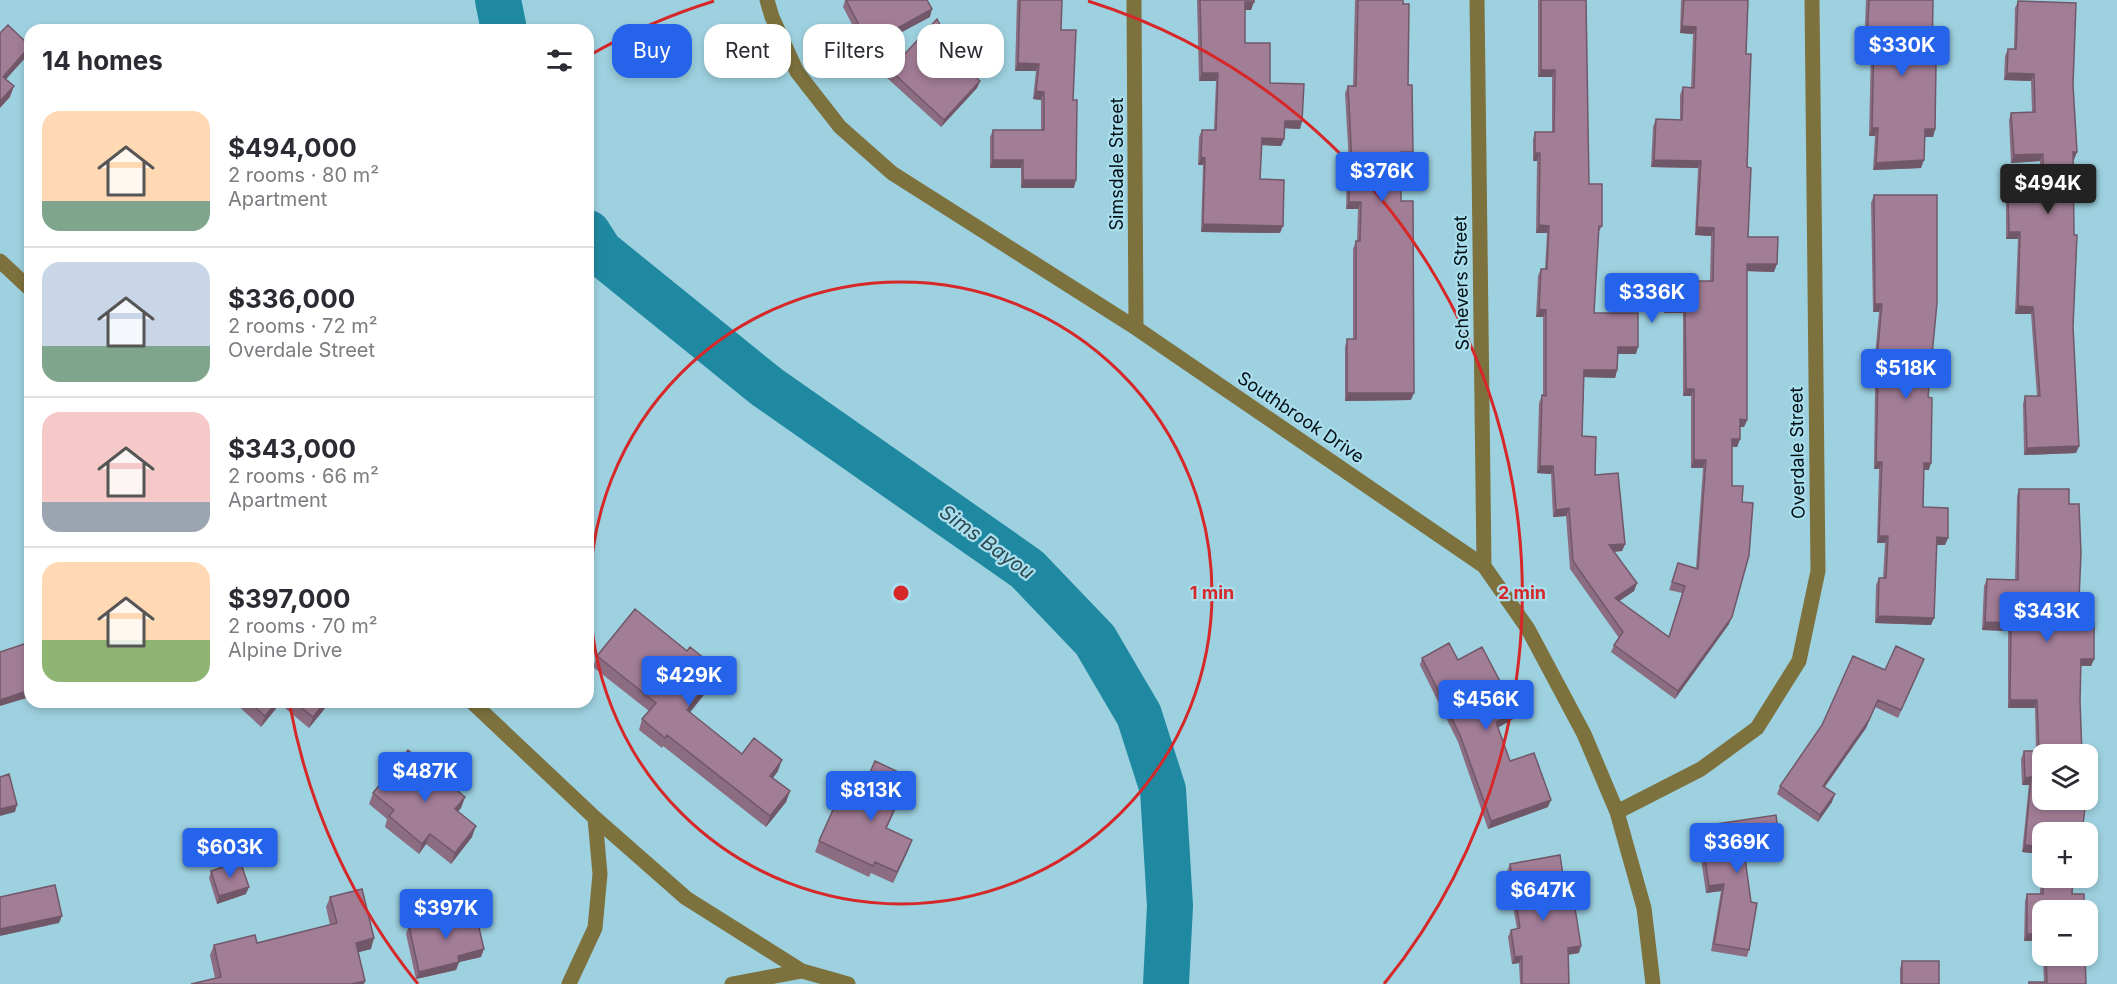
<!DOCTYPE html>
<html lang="en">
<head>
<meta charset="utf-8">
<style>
  body { margin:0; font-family:Inter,sans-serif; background:#f7f7f7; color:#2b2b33; height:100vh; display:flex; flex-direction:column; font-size:22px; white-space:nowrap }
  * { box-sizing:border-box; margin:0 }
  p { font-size:20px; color:#7c7c81 }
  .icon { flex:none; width:33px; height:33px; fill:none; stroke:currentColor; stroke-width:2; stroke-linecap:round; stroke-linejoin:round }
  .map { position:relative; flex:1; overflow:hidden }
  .panel { position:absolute; left:24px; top:24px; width:570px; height:684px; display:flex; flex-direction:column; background:#fff; border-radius:18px; box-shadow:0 3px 9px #0003 }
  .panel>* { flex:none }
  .banner { position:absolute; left:612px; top:24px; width:570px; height:54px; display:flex; gap:12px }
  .controls { position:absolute; left:2032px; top:744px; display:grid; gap:12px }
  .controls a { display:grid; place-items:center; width:66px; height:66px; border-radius:12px; background:#fff; box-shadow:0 3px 9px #0003; font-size:30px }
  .price { position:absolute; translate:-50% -51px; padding:0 14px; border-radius:6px; background:#2563eb; color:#fff; font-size:20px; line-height:39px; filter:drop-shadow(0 2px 3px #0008) }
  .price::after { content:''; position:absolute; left:50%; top:36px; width:18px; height:14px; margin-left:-9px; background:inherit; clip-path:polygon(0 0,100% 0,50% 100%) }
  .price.current { background:#222; color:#fff }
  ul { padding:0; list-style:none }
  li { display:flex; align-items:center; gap:18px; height:150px; padding:0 18px }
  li+li { border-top:2px solid #e1e1e2 }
  li span { display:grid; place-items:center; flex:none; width:168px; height:120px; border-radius:18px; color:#555 }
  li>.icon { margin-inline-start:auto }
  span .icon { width:72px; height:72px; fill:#fffc; stroke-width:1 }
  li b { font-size:26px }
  h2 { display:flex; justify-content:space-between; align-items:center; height:72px; padding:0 18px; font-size:26px }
  .pill { padding:0 21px; border-radius:18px; background:#fff; box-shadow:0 3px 9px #0003; font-size:21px; line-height:54px }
  .pill.current { background:#2563eb; color:#fff }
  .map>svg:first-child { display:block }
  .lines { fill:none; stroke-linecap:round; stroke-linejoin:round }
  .river { stroke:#2089a2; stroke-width:46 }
  .minor { stroke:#7d723e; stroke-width:15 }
  .wall { fill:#8b6c81 }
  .shaded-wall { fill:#715869 }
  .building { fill:#a27d96; stroke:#715869; stroke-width:1.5 }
  .ring { fill:none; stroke:#d62828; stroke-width:3 }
  .labels { text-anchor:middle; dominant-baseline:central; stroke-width:4.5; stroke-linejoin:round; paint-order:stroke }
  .street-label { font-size:18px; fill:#000e13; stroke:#aadeed }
  .water-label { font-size:20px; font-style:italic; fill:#2c4952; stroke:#aadeed }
  .centre { fill:#d62828; stroke:#aadeed; stroke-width:3 }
  .ring-label { font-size:18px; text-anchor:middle; font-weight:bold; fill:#d62828; stroke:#aadeed; stroke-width:4.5; stroke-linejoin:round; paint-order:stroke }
</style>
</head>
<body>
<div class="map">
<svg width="2117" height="984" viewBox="0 0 2117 984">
  <rect width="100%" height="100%" fill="#9ed1e0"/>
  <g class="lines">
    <!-- river -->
    <path class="river" d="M498,0L504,30
      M588,233L600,252L767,387L1027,569L1095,640L1139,715L1163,790L1170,906L1166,984"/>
    <!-- minor -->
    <path class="minor" d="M767,0L772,17L797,72L840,127L892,173L1136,328L1484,566L1528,629L1584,734L1617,812L1644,908L1653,984
      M1134,0L1136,328
      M1477,0L1484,566
      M0,261L30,289
      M472,702L595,818L600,874L595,928L569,984
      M1617,812L1701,769L1757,728L1799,661L1818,571L1812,0
      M595,818L686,898L802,971
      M732,984L802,971L848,984"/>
  </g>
  <!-- wall -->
  <path class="wall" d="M845,0L930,17L866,51L843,7Z
    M1017,0H1062L1061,30L1073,100L1074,188H1021V168H990V137L993,130H1041V100L1033,99L1036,71H1015Z
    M1197,0H1254L1251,10H1245V43L1270,83L1302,121L1300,129L1284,128V139L1281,146L1262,145L1260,179L1280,233L1201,232L1203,165H1198L1199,137L1202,130H1214L1216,81H1199Z
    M1355,0H1403L1408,85L1410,160H1401V201L1411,400L1345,401V347L1347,339H1353V249L1356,241H1357L1358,209H1346L1347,171L1349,164L1345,93L1348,86H1353Z
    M1538,0H1586L1589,184L1602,226L1598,233L1594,313L1636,354H1618L1617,370L1615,378L1584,377L1582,436L1595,475L1625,544L1622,551L1614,552L1637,583L1634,591L1619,601L1669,637L1682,593L1669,590L1678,563L1696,568L1703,468H1691V396H1683V313H1664L1665,288L1667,281H1710L1711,236L1695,235L1698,168L1651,167L1653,127L1656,119L1680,120V95L1683,87L1691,88L1693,34L1680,33L1681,0H1748L1746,54L1748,237L1774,272L1747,271V420L1744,427H1740V439L1737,447H1732L1729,624L1675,699L1611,652L1614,645L1619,638L1570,569L1566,516L1553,517L1551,474L1537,473L1539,403L1542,395H1543V317H1536L1538,276L1541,269H1545L1547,233H1536L1537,161H1533V139L1535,132H1552V77H1538Z
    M1866,0H1933L1932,64L1935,129L1933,137H1925L1921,168L1873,170L1875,136H1869L1871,48H1864Z
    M2018,1L2073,85L2077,152L2073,160V327L2079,446L2076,453L2024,455L2023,404L2025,396H2037L2031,314H2015L2018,239H2006V202L2008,195H2040V161L2011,163L2009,120L2011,113L2032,112L2031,81L2004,80L2005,56L2008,49H2014L2015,8Z
    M951,45L982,58L970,71L980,81L977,88L941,127L887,78L890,70Z
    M1874,195L1928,397L1929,470H1924L1923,507L1945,545H1936L1931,625L1875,623L1876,585L1879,578H1883L1885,543H1877L1879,469H1874L1875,388H1872L1879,312H1873L1871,203Z
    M2019,489L2069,504L2078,623L2094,659L2091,666H2081L2043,910V956H2085L2086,984H2028L2029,982H2044L2042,941H2024L2025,901L2027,894H2040L2041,854L2022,852L2029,785H2022L2021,759L2024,751H2036L2035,708H2008V631L1982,630L1984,586L1987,579L2015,580L2017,496Z
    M597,656L715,681L690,712L742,754L778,771L773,778L790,791L786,802L766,827L663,746L662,748L639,730L642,719L649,711L593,667Z
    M1422,658L1458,660L1513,719L1498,727L1510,761L1548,807L1488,829L1458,742L1420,665Z
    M1924,659L1898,718L1875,707L1866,728L1825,787L1832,802L1818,822L1777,794L1780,786L1885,670Z
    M234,702H330L309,728L280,704L261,727Z
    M905,787L886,828L912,840L893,883L871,873L869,877L815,852L819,841L854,809Z
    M373,793L465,797L461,808L458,811L472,837L451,864L426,844L419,854L385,827L387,819L369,804Z
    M1710,825L1780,846L1778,853L1745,857L1749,950L1747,957L1711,951L1721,891L1706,893L1700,852L1703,844L1709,843L1707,832Z
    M1510,864L1568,909L1579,953L1568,955L1569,984H1520L1519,963L1512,964L1508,937L1511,930L1517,929L1507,871Z
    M211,871L246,894L217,904L209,878Z
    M330,897L371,949L358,952L215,978L210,955L214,945L257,943L330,925L326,907Z
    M409,926L481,957L459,962L456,970L416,979L406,934Z
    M1902,961L1939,984H1900V969Z"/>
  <!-- shaded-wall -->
  <path class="shaded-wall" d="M1245,2H1254L1251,10H1242Z
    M932,9L930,17L866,51L869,44Z
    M1682,26L1696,27L1693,34L1680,33Z
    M1867,40H1874L1871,48H1864Z
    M30,46L27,56L0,86L3,77Z
    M985,50L982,58L965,77L967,69Z
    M1018,63L1039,64L1036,71H1015Z
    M1541,70H1555L1552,77H1538Z
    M1202,73H1218L1216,81H1199Z
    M2007,73L2034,74L2031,81L2004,80Z
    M980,81L977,88L941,127L944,120Z
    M14,86L10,97L0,108V101Z
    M1036,91L1044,92L1041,100L1033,99Z
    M1285,121H1302L1300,129L1282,128Z
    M1872,128H1878L1875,136H1869Z
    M1925,129H1935L1933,137H1922Z
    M1262,138L1284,139L1281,146L1259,145Z
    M1401,152H1413L1410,160H1399Z
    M2073,152H2077L2074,160H2070Z
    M1535,153H1540L1537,161H1533Z
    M2043,154L2040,161L2011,163L2014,155Z
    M1201,157L1205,158L1203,165H1198Z
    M993,160H1023L1021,168H990Z
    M1654,160L1701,161L1698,168L1651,167Z
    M1924,160L1921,168L1873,170L1876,163Z
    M1023,180H1076L1074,188H1021Z
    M1349,202H1361L1358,209H1346Z
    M1203,224L1283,226L1280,233L1201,232Z
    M1539,225L1549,226L1547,233H1536Z
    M1697,227L1714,228L1711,236L1695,235Z
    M2009,232H2020L2018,239H2006Z
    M1747,264H1777L1774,272L1745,271Z
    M1875,304H1882L1879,312H1873Z
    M1667,305L1685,306L1683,313H1664Z
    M2018,306L2033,307L2031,314H2015Z
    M1539,309L1546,310L1543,317H1536Z
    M1618,347H1638L1636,354H1615Z
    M1584,370H1617L1615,378L1581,377Z
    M1875,380H1878L1875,388H1872Z
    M1686,389H1694L1691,396H1683Z
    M1347,393H1414L1411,400L1345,401Z
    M1740,419L1747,420L1744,427H1737Z
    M1732,439H1740L1737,447L1729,446Z
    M2079,446L2076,453L2024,455L2027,448Z
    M1694,460H1706L1703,468H1691Z
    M1876,462H1882L1879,469H1874Z
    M1924,463H1931L1929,470H1921Z
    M1540,466H1553L1551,474L1537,473Z
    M1569,508L1566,516L1553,517L1556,510Z
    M1879,536H1888L1885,543H1877Z
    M1937,537L1948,538L1945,545H1934Z
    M1625,544L1622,551L1607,552L1609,545Z
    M1637,583L1634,591L1612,606L1615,598Z
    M1878,616L1934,618L1931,625L1875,623Z
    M1732,617L1729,624L1675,699L1678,691Z
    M1985,622L2011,623L2008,631L1982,630Z
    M2081,659H2094L2091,666H2078Z
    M719,670L715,681L683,721L687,710Z
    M30,690V697L0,706V700Z
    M1878,700L1866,728L1820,793L1823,786Z
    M2010,700H2037L2035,708H2008Z
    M277,702H281L261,727L265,716Z
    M325,702H330L309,728L313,717Z
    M1516,712L1513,719L1494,730L1496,722Z
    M782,760L778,771L766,787L770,776Z
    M909,777L905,787L882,839L886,828Z
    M2031,777L2029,785H2022L2025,778Z
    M790,791L786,802L766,827L770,816Z
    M1835,794L1832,802L1818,822L1820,815Z
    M465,797L461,808L451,820L455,809Z
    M1551,800L1548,807L1488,829L1491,821Z
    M17,805L15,812L0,816V809Z
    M476,826L472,837L451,864L455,853Z
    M430,834L426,844L419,854L422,844Z
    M912,840L908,851L893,883L897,872Z
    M2025,845L2043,847L2041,854L2022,852Z
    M1780,846L1778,853L1741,858L1744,851Z
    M1724,884L1721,891L1706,893L1709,886Z
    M249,887L246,894L217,904L219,896Z
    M62,916L59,923L0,936V929Z
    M2027,934H2043L2042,941H2024Z
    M374,938L371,949L352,954L356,943Z
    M1581,946L1579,953L1565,955L1568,948Z
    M484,949L481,957L455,963L458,956Z
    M1522,956L1519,963L1512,964L1515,957Z
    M459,962L456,970L416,979L419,972Z
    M365,981L364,984H351Z"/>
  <!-- building -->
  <path class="building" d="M846,0H927L932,9L869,44Z
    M1020,0H1062L1061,30H1076L1073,100H1077L1076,180H1023V160H993V130H1044V92L1036,91L1039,64L1018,63Z
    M1200,0H1254V2H1245V43H1270V83L1304,84L1302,121H1285L1284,139L1262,138L1260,179L1284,180L1283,226L1203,224L1205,158L1201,157L1202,130H1216L1218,73H1202Z
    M1358,0H1403V4H1409L1408,85H1412L1413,152H1401V201H1413L1414,393H1347V339H1356V241H1360L1361,202H1349L1350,163L1352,164L1348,86H1356Z
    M1541,0H1586L1589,184H1602V226H1599L1594,313H1638V347H1618L1617,370H1584L1582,436L1596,437L1595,475L1618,473L1625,544L1609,545L1637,583L1615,598L1669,637L1685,586L1672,582L1678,563L1698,569L1706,460H1694V389H1686L1685,306L1667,305V281H1713L1714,228L1697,227L1701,161L1654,160L1656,119L1682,120L1683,87L1694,88L1696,27L1682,26L1684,0H1748L1746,54H1751L1747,167L1751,168L1748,237H1778L1777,264H1747V420L1740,419V439H1732V486H1743L1742,502L1753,503L1749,555L1732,617L1678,691L1614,645L1623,632L1573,561L1569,508L1556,510L1553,466H1540L1542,395L1546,396V310L1539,309L1541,269H1547L1549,226L1539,225L1540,153H1535V132H1554L1555,70H1541Z
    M1869,0H1933L1932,64H1936L1935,129H1925L1924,160L1876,163L1878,128H1872L1874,40H1867Z
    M2018,1L2076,3L2073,85L2077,152H2073L2074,235H2077L2073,327L2079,446L2027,448L2025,396H2040L2033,307L2018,306L2020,232H2009L2008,195H2043V154L2014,155L2011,113L2035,112L2034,74L2007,73L2008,49H2016Z
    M937,19L951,45L964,30L985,50L967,69L980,81L944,120L890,70Z
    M8,25L30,46L3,77L14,86L0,101V33Z
    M1874,195H1937V303L1928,397L1932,398L1931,463H1924L1923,507L1948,508V538L1937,537L1934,618L1878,616L1879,578H1886L1888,536H1879L1882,462H1876L1878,380H1875L1882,304H1875Z
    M2019,489H2069V504H2079L2081,553L2078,623H2094V659H2081L2080,701L2082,754H2043V800H2084L2085,808L2082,832H2043V847L2025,845L2031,777L2025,778L2024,751H2039L2037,700H2010L2011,623L1985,622L1987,579L2018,580Z
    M635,609L687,651L690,647L719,670L687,710L742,754L754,738L782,760L770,776L790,791L770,816L667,735L665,738L642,719L656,703L597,656Z
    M30,642V690L0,700V652Z
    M1449,643L1458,660L1482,647L1516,712L1496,722L1510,761L1534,753L1551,800L1491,821L1460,735L1422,658Z
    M1896,646L1924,659L1901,710L1878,700L1869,720L1823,786L1835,794L1820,815L1780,786L1822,725L1853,656L1885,670Z
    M249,702H277L265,716Z
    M294,702H325L313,717Z
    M408,750L465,797L455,809L476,826L455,853L430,834L422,844L389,816L394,810L373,793Z
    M875,761L909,777L886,828L912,840L897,872L875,862L873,866L819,841L837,801L854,809Z
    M9,774L17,805L0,809V777Z
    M1776,815L1780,846L1744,851L1751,902L1757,903L1749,950L1714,944L1724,884L1709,886L1703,844L1712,843L1710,825Z
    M1560,855L1568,909L1575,908L1581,946L1568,948L1569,984H1522V956L1515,957L1511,930L1520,928L1510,864Z
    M240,861L249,887L219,896L211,871Z
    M2043,878H2073L2072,894H2084V910H2043V934H2027V894H2043Z
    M55,885L62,916L0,929V897Z
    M362,889L374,938L356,943L365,981L351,984H191L221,977L214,945L255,935L257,943L337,923L330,897Z
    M475,911L484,949L458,956L459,962L419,972L409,926Z
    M2046,956H2085L2086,984H2029V982H2047Z
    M1902,961H1939V984H1902Z"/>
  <!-- distance rings -->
  <g class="ring">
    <circle cx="901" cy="593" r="311"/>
    <path d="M418 984A621 621 0 0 1 290 706M590 55A621 621 0 0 1 714 1M1088 1A621 621 0 0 1 1384 984"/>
  </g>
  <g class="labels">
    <!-- street labels -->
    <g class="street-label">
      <text transform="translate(1116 164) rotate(-90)">Simsdale Street</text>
      <text transform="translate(1461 283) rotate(-91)">Schevers Street</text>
      <text transform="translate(1301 417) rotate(34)">Southbrook Drive</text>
      <text transform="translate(1797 453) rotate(-91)">Overdale Street</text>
    </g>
    <!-- water labels -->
    <g class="water-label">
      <text transform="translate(987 542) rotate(36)">Sims Bayou</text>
    </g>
  </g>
  <circle cx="901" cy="593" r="9" class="centre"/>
  <g class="ring-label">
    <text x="1212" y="599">1 min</text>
    <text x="1522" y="599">2 min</text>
  </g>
</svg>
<div class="controls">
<a><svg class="icon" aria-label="layers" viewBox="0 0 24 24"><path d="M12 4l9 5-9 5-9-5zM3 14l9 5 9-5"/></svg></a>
<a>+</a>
<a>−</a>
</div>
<b class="price" style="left:1902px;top:77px">$330K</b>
<b class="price" style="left:1382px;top:203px">$376K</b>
<b class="price current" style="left:2048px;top:215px">$494K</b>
<b class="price" style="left:1652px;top:324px">$336K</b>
<b class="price" style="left:1906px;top:400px">$518K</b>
<b class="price" style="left:2047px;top:643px">$343K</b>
<b class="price" style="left:689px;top:707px">$429K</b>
<b class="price" style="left:1486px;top:731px">$456K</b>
<b class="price" style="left:425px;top:803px">$487K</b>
<b class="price" style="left:871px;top:822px">$813K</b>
<b class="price" style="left:1737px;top:874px">$369K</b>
<b class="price" style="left:230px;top:879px">$603K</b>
<b class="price" style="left:1543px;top:922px">$647K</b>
<b class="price" style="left:446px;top:940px">$397K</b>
<div class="banner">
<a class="pill current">Buy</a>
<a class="pill">Rent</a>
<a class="pill">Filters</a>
<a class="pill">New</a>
</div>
<section class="panel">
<h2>14 homes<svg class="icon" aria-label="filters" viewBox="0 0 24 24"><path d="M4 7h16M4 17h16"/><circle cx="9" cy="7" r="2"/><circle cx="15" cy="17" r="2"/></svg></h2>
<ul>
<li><span style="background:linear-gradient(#ffd9b3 75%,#7fa58c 0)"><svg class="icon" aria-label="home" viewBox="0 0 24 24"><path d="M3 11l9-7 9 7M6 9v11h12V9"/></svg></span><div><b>$494,000</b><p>2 rooms · 80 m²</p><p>Apartment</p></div></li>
<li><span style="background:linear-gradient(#c9d6e8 70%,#7fa58c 0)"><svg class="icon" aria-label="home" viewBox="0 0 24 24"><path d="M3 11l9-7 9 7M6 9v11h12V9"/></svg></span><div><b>$336,000</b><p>2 rooms · 72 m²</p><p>Overdale Street</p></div></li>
<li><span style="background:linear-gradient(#f6c9c9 75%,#9aa5b1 0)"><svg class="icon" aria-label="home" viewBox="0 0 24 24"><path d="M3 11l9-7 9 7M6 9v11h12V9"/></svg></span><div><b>$343,000</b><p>2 rooms · 66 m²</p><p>Apartment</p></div></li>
<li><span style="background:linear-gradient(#ffd9b3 65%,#8fb573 0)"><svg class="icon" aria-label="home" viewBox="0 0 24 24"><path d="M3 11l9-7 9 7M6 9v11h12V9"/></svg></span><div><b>$397,000</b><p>2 rooms · 70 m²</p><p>Alpine Drive</p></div></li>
</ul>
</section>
</div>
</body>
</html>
